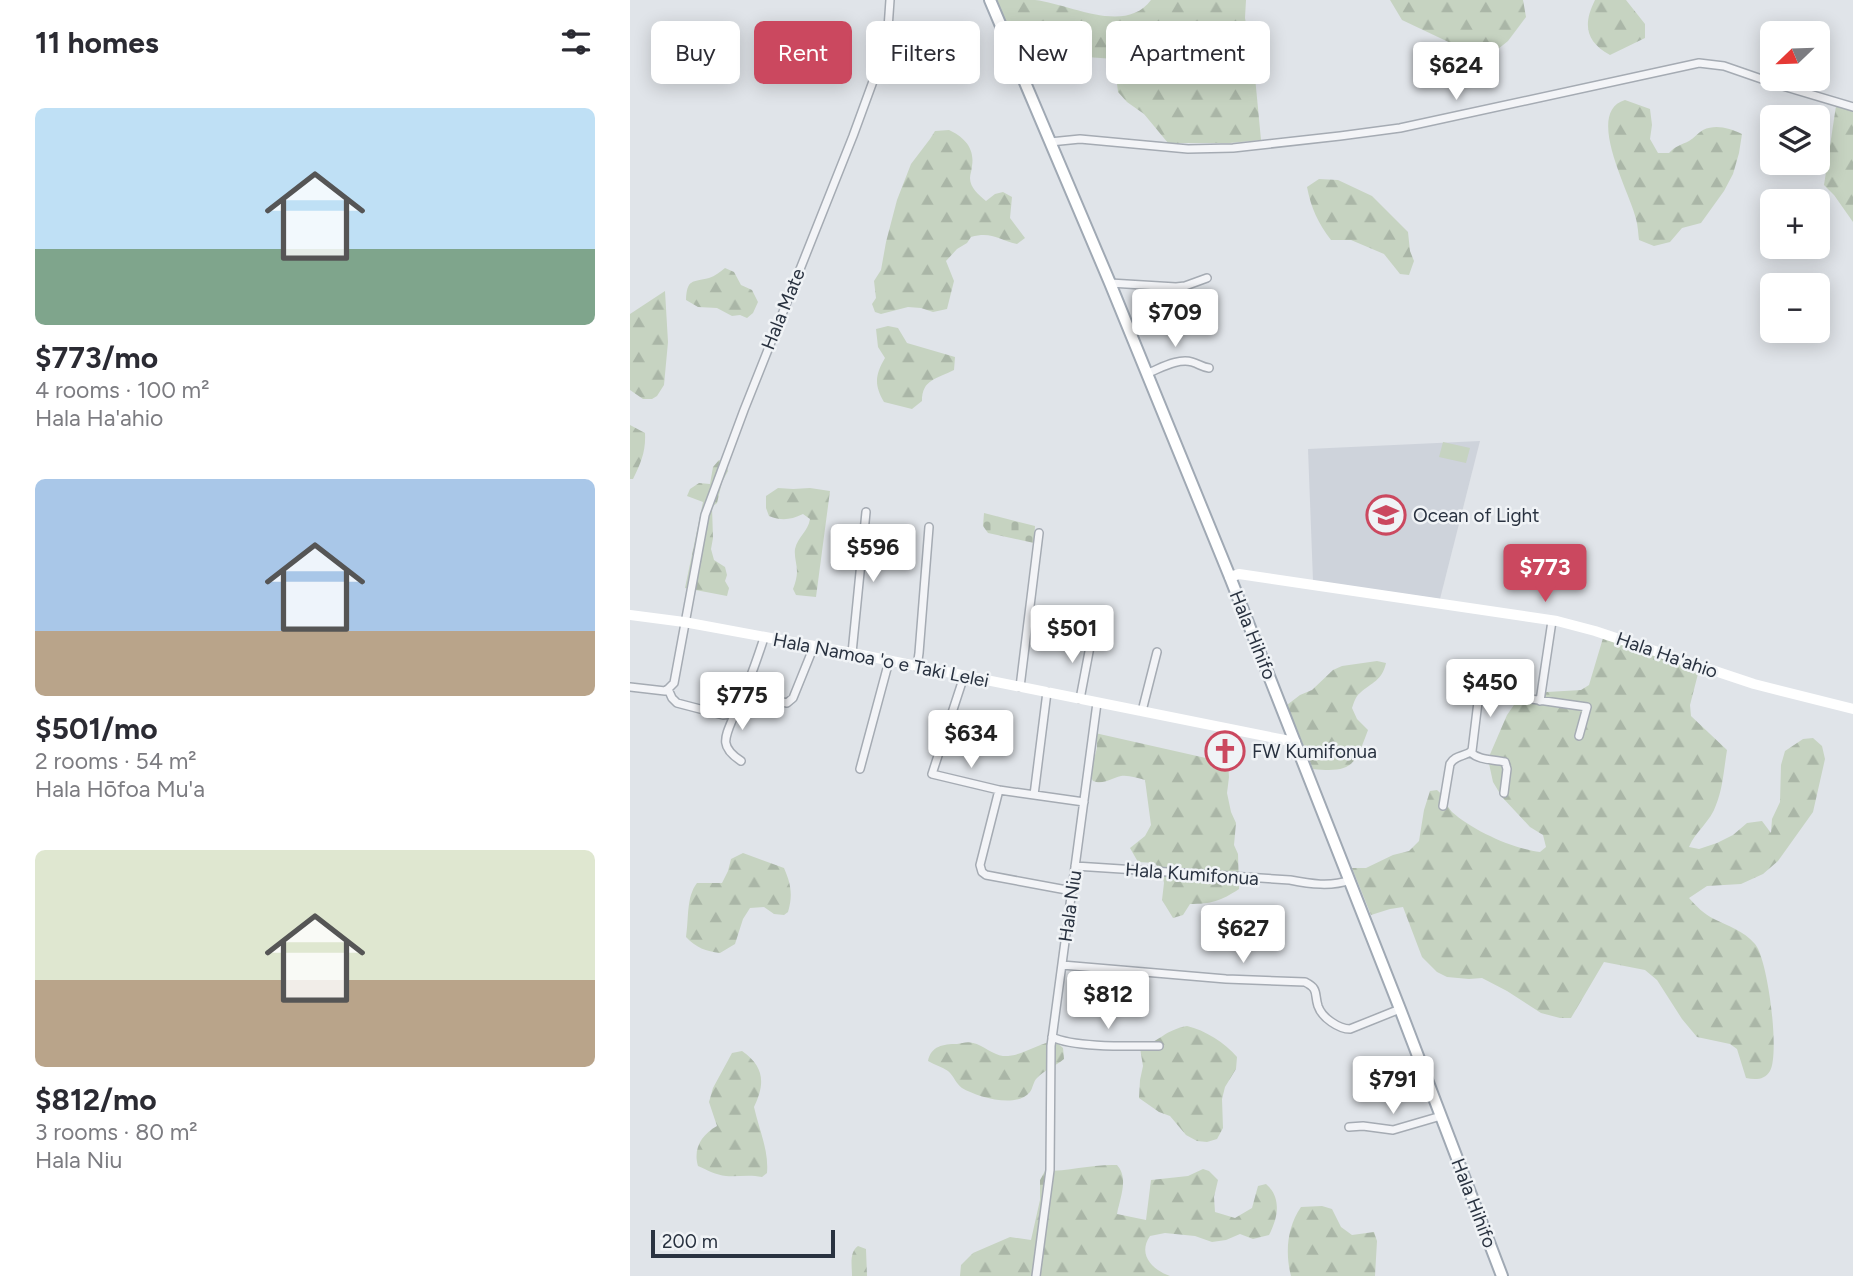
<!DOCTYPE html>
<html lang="en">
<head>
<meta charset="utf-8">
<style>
  body { margin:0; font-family:Figtree,sans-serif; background:#f2f2f3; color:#2b2b33; height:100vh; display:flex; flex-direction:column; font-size:26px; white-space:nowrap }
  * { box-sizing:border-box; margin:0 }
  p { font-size:23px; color:#7c7c81 }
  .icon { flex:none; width:38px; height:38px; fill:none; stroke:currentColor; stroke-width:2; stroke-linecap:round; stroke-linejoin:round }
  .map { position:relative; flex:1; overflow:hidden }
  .side { display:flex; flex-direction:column; background:#fff; width:630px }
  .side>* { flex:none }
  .banner { position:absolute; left:21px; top:21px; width:665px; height:63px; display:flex; gap:14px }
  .needle { width:46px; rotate:247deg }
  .tools { position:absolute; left:1130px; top:21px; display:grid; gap:14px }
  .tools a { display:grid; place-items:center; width:70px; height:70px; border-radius:10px; background:#fff; box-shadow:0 4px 18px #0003; font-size:35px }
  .scale { position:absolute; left:21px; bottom:18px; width:184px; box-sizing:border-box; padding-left:7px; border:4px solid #293240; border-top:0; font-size:19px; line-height:24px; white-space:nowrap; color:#293240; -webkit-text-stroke:5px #f0f3f6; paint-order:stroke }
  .price { position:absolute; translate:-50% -60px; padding:0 16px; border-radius:7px; background:#fff; color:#222; font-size:23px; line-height:46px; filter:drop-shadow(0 2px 4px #0008) }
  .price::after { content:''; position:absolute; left:50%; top:42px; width:21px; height:16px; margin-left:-10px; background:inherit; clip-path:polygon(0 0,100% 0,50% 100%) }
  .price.on { background:#cb485f; color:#fff }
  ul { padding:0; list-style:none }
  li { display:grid; align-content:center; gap:14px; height:371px; padding:0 35px }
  li span { display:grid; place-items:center; height:217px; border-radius:10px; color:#555 }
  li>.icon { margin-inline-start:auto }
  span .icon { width:126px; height:126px; fill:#fffc; stroke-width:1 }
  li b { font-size:30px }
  h2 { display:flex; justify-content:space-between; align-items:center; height:84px; padding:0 35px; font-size:30px }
  .tag { padding:0 24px; border-radius:10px; background:#fff; box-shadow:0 4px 18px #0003; font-size:24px; line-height:63px }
  .tag.on { background:#cb485f; color:#fff }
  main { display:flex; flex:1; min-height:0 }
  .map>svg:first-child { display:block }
  .built { fill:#ced3db }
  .green { fill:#c6d3c1 }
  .forest { fill:url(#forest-firs) }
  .cemetery { fill:url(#cemetery-stones) }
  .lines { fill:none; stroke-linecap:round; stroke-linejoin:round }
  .street-casing { stroke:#a5abb3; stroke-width:10 }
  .primary-casing { stroke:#a0a9b4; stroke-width:14 }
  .street { stroke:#f3f4f7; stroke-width:7 }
  .secondary { stroke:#fff; stroke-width:10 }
  .primary { stroke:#fff; stroke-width:10 }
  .labels { text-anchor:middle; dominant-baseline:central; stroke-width:5; stroke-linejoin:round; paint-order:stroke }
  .street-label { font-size:19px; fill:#293240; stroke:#f0f3f6 }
  .poi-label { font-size:19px; fill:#293240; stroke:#f0f3f6; text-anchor:start }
</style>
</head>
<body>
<main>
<section class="side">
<h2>11 homes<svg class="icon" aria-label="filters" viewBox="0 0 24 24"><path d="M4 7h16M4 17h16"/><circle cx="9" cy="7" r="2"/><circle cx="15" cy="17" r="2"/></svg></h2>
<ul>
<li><span style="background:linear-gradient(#bfe0f5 65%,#7fa58c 0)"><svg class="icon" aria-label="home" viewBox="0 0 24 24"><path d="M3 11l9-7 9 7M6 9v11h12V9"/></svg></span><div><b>$773/mo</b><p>4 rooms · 100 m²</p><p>Hala Ha'ahio</p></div></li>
<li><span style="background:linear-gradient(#a9c7e8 70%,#b9a48a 0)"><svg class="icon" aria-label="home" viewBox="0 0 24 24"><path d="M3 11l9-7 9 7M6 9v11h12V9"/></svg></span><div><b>$501/mo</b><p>2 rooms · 54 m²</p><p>Hala Hōfoa Mu'a</p></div></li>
<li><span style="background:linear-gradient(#dfe7d0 60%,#b9a48a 0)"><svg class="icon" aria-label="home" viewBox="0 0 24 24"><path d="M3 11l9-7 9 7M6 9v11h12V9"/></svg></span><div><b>$812/mo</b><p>3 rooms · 80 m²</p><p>Hala Niu</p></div></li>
</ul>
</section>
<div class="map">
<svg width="1223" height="1276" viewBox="0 0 1223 1276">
  <defs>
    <pattern id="forest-firs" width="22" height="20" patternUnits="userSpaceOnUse" patternTransform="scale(1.75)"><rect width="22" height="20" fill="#c6d3c1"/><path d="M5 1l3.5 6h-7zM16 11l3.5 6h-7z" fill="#aab6a7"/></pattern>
    <pattern id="cemetery-stones" width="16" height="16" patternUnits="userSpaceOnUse" patternTransform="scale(1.75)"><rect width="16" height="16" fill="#c6d3c1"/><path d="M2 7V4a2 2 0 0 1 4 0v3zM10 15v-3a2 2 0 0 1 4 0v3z" fill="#aab6a7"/></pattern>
  </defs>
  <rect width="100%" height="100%" fill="#e0e4e9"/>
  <!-- built -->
  <path class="built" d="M850,441L810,599L683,581L678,449Z"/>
  <!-- green -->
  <path class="green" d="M813,442L840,448L836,463L809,457Z"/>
  <!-- forest -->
  <path class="forest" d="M366,0C379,0 393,0 405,0C440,4 495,35 521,0H616L615,18L624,66L631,140L600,143H538L514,114L497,102L488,92L484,59L389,52Z
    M760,0H893L896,17L878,41L863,53L848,56L772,20Z
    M965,0H996L1015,24V38L980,55C955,41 953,24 965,0Z
    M995,100L1020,109L1022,125L1020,139L1028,153H1039C1045,146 1051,145 1059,141C1064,138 1068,133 1073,130C1086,124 1099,128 1112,134L1109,153L1103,174L1094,191L1071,223L1052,228L1040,242L1024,246L1009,240C1008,233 1008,226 1006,219C1000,192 954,112 995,100Z
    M1206,106L1223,111V222L1204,195L1194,185Z
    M319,130C334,137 345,148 342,166C342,170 340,174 340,178C340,188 349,195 356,201L365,194L373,192L382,197L380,218L395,238L387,244C368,240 362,231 341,237L337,243L327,249L316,261L324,281L317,309L303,312L291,308L278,307L251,314L245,312L242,304L246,298L244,281L251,270L256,242L267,200L281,164L300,139L305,131Z
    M689,179L708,180L742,196L778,232L780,251L784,261L779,275L770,274L754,254L721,240H701C688,223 681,208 677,187Z
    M95,268L104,272L111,285L122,290L128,302L123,313L117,318L110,315L102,316L87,308L68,307L56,300C57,279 62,282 79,278C85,276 90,272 95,268Z
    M35,291L38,342L34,385L27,396L22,399H13L0,390V314Z
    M258,326L268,328L277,343L325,357L324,370C307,379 292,379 292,401L282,409L254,402C244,385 245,375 255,358L248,347L246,329Z
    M0,425L15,433C16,451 11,463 3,479H0Z
    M89,460L96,462L98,471L92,482L87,503L82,507L83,538L81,549L84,560L95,567L97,575L95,581L99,588L97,596L55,588L73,502L57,496L60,489L69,483L80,484L83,467Z
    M148,488L163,489L180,488L200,491L186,597L166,595L163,589C165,584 167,577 167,572C167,564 164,557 165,549C168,536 178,532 180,519L173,514C160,520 152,521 139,516L136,508V496Z
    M973,638L1069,670L1060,705L1061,716L1097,750C1094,768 1093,788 1086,805C1081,821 1065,832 1059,847L1069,849L1087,843L1103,835L1117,823L1132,821L1141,833L1142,819L1150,802L1151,765L1155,751L1173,739L1183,738L1192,746L1195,759L1183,812L1148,861L1133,874L1111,884L1077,886L1059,898C1066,906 1074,914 1084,919C1098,926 1114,931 1125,944C1138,959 1150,1054 1140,1071C1135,1080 1125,1080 1116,1078L1107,1049L1100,1044L1067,1037L1052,1019L1027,980L1015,970L974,962L941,1018H930L911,1013L877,991L852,978L839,979L817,977L807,972L792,957L773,907L760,909L741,915L722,868H736L763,855L779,851L789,841L794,810L800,791L807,790C817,798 815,805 822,812C842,830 883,849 910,852L916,847L913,835L900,827L872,797L863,782L858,759L877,715L886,702L917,692L951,690L959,685Z
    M747,661L756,663C752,681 742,682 730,693C725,697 724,703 722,708L727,719L738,730C725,765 723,773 683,769L657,705L670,695L682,690L703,670L712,666Z
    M465,733L598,763L599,777L597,793L601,812L606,823L604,845L608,854L609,889C591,901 581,904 560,904L553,915L543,918L532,900L534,883L532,873L525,863L508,862L500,848L515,836L521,825L515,780C507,778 499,775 491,776C481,778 474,785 463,781C456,770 463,763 466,752C468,745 467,739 465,733Z
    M113,853L154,868C161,884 163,895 158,912L154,915L144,914L134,907L120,908L113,919L105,944L90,953C76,951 66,948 56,937C59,919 56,897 67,883H92L98,871L101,859Z
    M557,1026C575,1030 595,1043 607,1057L606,1069L595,1087L592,1099L593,1128L587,1139L577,1142L567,1141L556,1135L540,1116L529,1112L509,1098L510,1080L513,1066L510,1048C530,1041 535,1030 557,1026Z
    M425,1041L433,1048L434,1059C426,1066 414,1070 407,1078C403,1082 403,1088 400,1092C387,1109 347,1097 332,1088C326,1084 324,1076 318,1071C312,1067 305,1065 298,1061C301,1046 313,1044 327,1044C332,1043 338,1041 343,1043C353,1045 363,1055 373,1056C391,1057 408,1043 425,1041Z
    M112,1051C135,1067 135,1084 124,1107C129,1130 139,1150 137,1173L132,1177C119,1174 108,1177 96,1176C86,1175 77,1170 68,1166C63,1149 71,1135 87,1126L79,1102L83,1088L102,1053Z
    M487,1165C499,1178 490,1198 487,1214L516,1220L521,1180L558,1176L573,1169L579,1171L588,1180L584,1197L585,1212L605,1218L622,1208L628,1186L636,1184C652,1198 648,1218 639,1235L623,1239L610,1234L596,1240L582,1242L565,1236L535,1233L520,1236C507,1255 523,1270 540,1276H330L331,1265L343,1253L380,1237L401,1240L410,1200V1180L415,1171C439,1171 463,1164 487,1165Z
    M692,1206L702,1209L711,1227L722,1235L744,1232L747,1241L745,1276H661C655,1253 657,1227 671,1207Z
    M228,1246L236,1249L237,1276H222C222,1266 219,1252 228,1246Z"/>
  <!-- cemetery -->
  <path class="cemetery" d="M354,513L405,526L404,543L358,533L353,526Z"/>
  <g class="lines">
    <!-- street casing -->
    <g class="street-casing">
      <path id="street" d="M420,142L450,139L558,149L603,148L710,136L770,128L1069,63L1094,66L1146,84L1223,107
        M480,283L546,287L555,286L577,278
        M518,373C531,368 548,358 562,362C569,364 572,367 579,368
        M222,653L236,512
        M287,667L289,653L299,527
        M334,676L302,774L369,790
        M0,687L35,691L38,689
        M390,687L409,533
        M38,689L44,683L75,515L114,410L223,136L257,43L260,0
        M38,689L42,698L47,703L93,715L101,714
        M113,694L157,703L163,698L184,646
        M450,699L462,636
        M910,701L922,621
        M512,711L527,652
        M840,752C850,761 863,759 875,762L877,769L874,793
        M111,761C90,747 94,739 103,718L101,714C115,697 127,659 134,638
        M230,769L259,661
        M404,795L417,692
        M813,806L820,764C825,755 834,757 842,751L848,702L855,694H866L957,707L949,736
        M445,866L660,880C680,884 701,887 720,880
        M442,891L356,875L352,872L350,865L369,790L454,802
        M432,965L596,979L675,982C689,989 684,993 688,1006C692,1018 709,1029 720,1029L770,1009
        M422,1037C445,1048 502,1046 529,1046
        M719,1127L733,1126L763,1130L811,1116
        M406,1276L420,1170L421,1046L467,703"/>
    </g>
    <!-- primary casing -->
    <g class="primary-casing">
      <path id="primary" d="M360,0L480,283L600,577L770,1009L872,1276"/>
    </g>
    <!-- street -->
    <use href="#street" class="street"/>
    <!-- secondary -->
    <path class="secondary" d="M600,577L609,574L927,621L965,631L1124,684L1223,709
      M0,615L54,622L222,653L665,742"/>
    <!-- primary -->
    <use href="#primary" class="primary"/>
  </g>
  <!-- icons -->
  <defs>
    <g id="school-ring" transform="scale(2.0125)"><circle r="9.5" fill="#f0f3f6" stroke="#cb485f" stroke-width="1.5"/><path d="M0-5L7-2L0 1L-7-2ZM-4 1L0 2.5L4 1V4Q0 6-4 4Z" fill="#cb485f"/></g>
    <g id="church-ring" transform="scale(2.0125)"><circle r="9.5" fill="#f0f3f6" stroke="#cb485f" stroke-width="1.5"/><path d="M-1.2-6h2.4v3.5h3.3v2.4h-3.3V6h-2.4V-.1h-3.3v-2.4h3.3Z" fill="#cb485f"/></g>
  </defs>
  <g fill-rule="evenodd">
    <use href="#school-ring" x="756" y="515"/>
    <use href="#church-ring" x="595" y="751"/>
  </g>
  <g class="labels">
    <!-- street labels -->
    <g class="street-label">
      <text transform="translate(153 309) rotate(-68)">Hala Mate</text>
      <text transform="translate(623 635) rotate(68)">Hala Hihifo</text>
      <text transform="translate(1037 655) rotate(19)">Hala Ha'ahio</text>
      <text transform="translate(251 660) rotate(11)">Hala Namoa 'o e Taki Lelei</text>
      <text transform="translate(562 874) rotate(4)">Hala Kumifonua</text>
      <text transform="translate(440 906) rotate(-82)">Hala Niu</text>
      <text transform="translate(844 1203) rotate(69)">Hala Hihifo</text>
    </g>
    <!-- poi labels -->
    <g class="poi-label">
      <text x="783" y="515">Ocean of Light</text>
      <text x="622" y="751">FW Kumifonua</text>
    </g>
  </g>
</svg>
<div class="tools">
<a><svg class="needle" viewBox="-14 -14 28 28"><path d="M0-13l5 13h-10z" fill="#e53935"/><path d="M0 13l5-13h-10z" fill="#7c7c81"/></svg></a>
<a><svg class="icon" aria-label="layers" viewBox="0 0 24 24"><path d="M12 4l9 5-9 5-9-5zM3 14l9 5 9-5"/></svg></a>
<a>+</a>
<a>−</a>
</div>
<div class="scale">200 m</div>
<b class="price" style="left:826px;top:102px">$624</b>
<b class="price" style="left:545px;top:349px">$709</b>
<b class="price" style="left:243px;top:584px">$596</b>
<b class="price on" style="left:915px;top:604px">$773</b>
<b class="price" style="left:442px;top:665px">$501</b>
<b class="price" style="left:860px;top:719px">$450</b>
<b class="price" style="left:112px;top:732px">$775</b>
<b class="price" style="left:341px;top:770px">$634</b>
<b class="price" style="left:613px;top:965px">$627</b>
<b class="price" style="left:478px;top:1031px">$812</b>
<b class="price" style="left:763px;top:1116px">$791</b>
<div class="banner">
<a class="tag">Buy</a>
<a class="tag on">Rent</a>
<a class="tag">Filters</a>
<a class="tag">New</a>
<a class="tag">Apartment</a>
</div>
</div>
</main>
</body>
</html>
